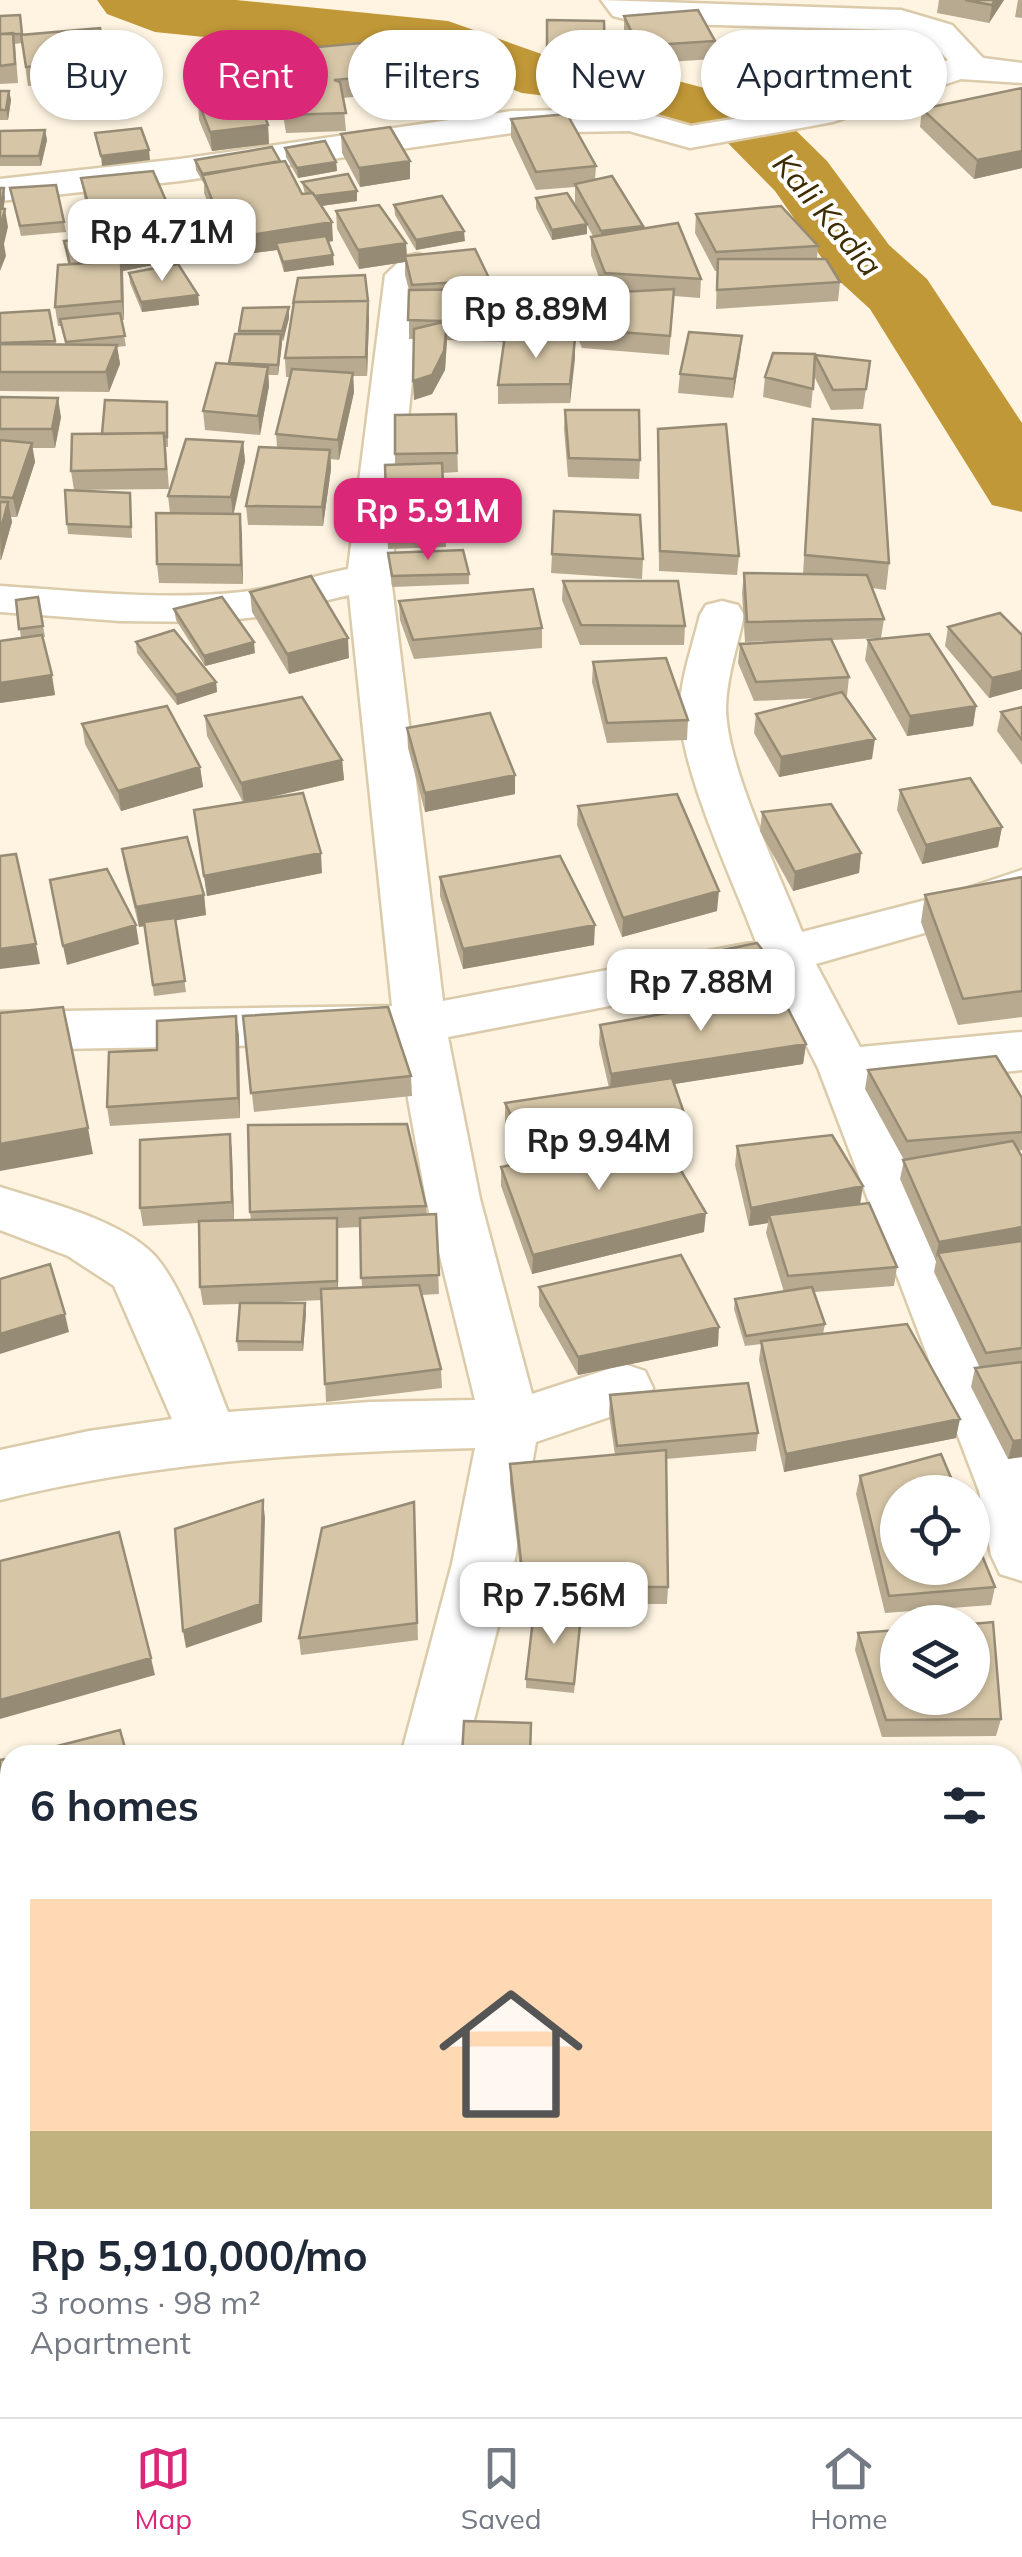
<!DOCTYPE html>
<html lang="en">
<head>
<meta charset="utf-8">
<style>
  body { margin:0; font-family:Mulish,sans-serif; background:#f2f2f3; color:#1f2937; height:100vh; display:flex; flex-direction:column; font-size:38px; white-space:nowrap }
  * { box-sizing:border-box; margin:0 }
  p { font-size:32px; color:#747a83 }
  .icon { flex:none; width:55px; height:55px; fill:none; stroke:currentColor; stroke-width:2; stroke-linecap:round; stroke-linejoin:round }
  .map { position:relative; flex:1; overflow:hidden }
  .panel { position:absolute; left:0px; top:1745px; width:1022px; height:672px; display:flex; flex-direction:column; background:#fff; border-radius:30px 30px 0 0; box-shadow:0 2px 8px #0004 }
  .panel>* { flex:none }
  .top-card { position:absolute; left:30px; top:30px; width:962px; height:90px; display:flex; gap:20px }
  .tools { position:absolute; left:880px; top:1475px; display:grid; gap:20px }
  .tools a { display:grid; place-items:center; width:110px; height:110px; border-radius:50%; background:#fff; box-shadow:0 2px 8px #0004; font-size:50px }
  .price { position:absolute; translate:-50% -85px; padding:0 22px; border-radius:20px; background:#fff; color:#222; font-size:32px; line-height:65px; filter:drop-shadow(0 2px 5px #0008) }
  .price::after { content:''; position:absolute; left:50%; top:60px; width:30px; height:22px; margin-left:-15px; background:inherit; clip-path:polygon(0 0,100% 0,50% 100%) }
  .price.on { background:#db2777; color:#fff }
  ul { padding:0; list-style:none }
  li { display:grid; align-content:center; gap:20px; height:530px; padding:0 30px }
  li span { display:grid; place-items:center; height:310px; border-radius:0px; color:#555 }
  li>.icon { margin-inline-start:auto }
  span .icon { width:180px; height:180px; fill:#fffc; stroke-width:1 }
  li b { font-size:42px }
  h2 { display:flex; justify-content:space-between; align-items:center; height:120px; padding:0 30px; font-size:42px }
  .tag { padding:0 35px; border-radius:45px; background:#fff; box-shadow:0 2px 8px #0004; font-size:35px; line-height:90px }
  .tag.on { background:#db2777; color:#fff }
  .tab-bar { display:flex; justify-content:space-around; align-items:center; height:140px; border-top:2px solid #e0e1e3; background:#fff; font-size:28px; color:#747a83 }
  .tab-bar a { display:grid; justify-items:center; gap:5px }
  .tab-bar .on { color:#db2777 }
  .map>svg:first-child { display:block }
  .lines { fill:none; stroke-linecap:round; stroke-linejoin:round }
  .river { fill:#c19838; fill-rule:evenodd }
  .street-casing { stroke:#dbcbab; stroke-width:5 }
  .street { fill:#fff; fill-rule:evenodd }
  .wall { fill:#b8aa90; fill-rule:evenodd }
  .shaded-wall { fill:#968b75 }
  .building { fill:#d6c6a7; stroke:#968b75; stroke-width:2.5 }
  .labels { text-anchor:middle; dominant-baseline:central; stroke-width:8; stroke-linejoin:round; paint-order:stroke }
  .far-water-label { font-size:32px; font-style:italic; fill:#3d2c02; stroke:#fff }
</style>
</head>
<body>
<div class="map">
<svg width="1022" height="2417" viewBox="0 0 1022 2417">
  <rect width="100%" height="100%" fill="#fef4e1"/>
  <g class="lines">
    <!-- river -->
    <path class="river" d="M97,0H236L448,21L553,58L607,62L771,106L827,161L889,245L927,279L1022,423V512L992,505L870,309L835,277L775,191L721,136L603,103L522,93L434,60L155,32L107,14Z"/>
    <!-- street casing -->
    <g class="street-casing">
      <path id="street" d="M601,0L901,10L952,25L983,58L1022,63V83L961,79L833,122L690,148L629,131L512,133L180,181L0,201V179L180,159L512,111L631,109L691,126L817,105L948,60L928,39L898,30L641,23L613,16Z
        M417,254L430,257L436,265L423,279L391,578L443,1001L756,942C734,882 678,766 680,706C681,677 693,644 700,615L706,605L722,601L738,605L744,615C738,644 727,676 726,706C725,764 780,874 802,932L953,893L1022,870V905L816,964L860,1047L1022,1032V1070L877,1084L1022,1448V1581L1000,1574L991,1555L979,1491L818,1068L771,975L448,1037L480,1199L532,1394L624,1364L645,1371L653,1388L645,1405L536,1442L514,1564L465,1755H401L452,1564L475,1448C314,1452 157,1461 0,1500V1450L89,1431L172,1419L114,1286L68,1256L0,1230V1187C46,1202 123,1220 156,1257C185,1291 211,1369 228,1412L370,1402L475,1400L426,1199L398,1043L0,1050V1012L392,1006L349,595L256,617L210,622L120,621L0,612V586C80,591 161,601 242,592C278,588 313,576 348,569L385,275L404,257Z
        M1022,1876V1997L1012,2001V1880Z
        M1012,2014L1022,2018V2088L1012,2084Z
        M10,2025V2095L0,2099V2029Z
        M239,2408H315L313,2417H235Z
        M764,2408H843L840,2417H760Z"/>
    </g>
    <!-- street -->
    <use href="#street" class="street"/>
  </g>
  <!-- wall -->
  <path class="wall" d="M939,0H1004L989,23L937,13Z
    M1018,0H1022V18L1015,17Z
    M0,16L22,35L106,60L108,79L28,86L22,43L15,44L18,83L0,84Z
    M624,16L715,41L714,59L638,64L624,34Z
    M547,20L605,57L604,75L546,74Z
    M296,49L379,76L380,94L343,98L346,131L286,133L281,102L279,84L302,83L298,67Z
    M1022,88V168L974,179L920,127L922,109Z
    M0,91H9L11,100L8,120H0Z
    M198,101L268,125L269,144L212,151L199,120Z
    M511,119L596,166L595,180L643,226V229L701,279L700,298L674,296L669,355L582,348L568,314L569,295L617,292H604L591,255V237L593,236L587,225V234L552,240L536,208V198L583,218L575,203V187L536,190L511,137Z
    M45,130L47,140L41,166H0V131Z
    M341,134L410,161V179L360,187L342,153Z
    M285,148L336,162L337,171L298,178L286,157Z
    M195,160L280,161L302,194H305L302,182L357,201L321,206L333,241L328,242L334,265L284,272L277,250L245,254L220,223H216L204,193V184L196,170Z
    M81,178L173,230L140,235L152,255L153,265L123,271L124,320H121L126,346L117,347L120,364L109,392L0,391V313L49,310L56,344L66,345L61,326H58L55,307L68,264L64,241L95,237L84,197Z
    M10,188L64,222L66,232L21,236Z
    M394,205L465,241L416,250L395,215Z
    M336,211L406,243L407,256L490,280V289L510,323V335L575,339L570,403L498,404V385L504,342L447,340L445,370L432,394L414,400V339H409V290L405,275V262L359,269L337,229Z
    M696,214L818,246L817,259L840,282L838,301L716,309L717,271H715L695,233Z
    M129,273L198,295L199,305L142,312L130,283Z
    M289,318L282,342L278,375H268L269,386L260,435L205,430L203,411L229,364L239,331Z
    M369,320L367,376H353L354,392L339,460L331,459V469L323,526L248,525L246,506L277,447L276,434L290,377H286L285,358Z
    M742,336L740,355L733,398L678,393L680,374Z
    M773,353L870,361L863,409L831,410L814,376L811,408L763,397L765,377Z
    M0,397L61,417L55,448H32L35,462L17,517H11L12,522L1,560H0Z
    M565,410L640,460L639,479L568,477L564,429Z
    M168,413V447H166L169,489L74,490L71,471L102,434Z
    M456,414L458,472L442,473L446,547L388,549L385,465H395V415Z
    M813,419L889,563L886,590L872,588L884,619L881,638L832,640L849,677L847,696H845L872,759L779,777L754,733L756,714L818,698L754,701L738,663L740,644L801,640L745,642L742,593L744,573L803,574Z
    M658,429L739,556L737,575L659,571Z
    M243,442L245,461L233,514H240L243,584L159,583L157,564L170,513L168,496Z
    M130,493L132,538L68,534L67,524Z
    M388,553L469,574V584L392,587Z
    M552,554L643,559L642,579L551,573Z
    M563,581L685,626L684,645H580L562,600Z
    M250,592L349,658L289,674L252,612Z
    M38,597L45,637H43L55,695L0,703V641L21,638L16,600Z
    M399,601L542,628V648L414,659L400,620Z
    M174,609L255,653L205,666L176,620Z
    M948,627L1021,634L1022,629V689L989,698L945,646Z
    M868,640L976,706L973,726L907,736L865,660Z
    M136,642L216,682L217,692L177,705L137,653Z
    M593,662L688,720L687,740L607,743L592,682Z
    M1022,707V765L997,731L1001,712Z
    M205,716L342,760L344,780L254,801L322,873L207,896L194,810L243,802L207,736Z
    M82,724L200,767L203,787L121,811L85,744Z
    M407,728L515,775V794L425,812L408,748Z
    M900,790L1002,827L998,847L922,864L897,810Z
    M578,806L717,911L622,937L577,825Z
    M762,812L861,853L859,873L793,891L760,831Z
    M122,849L204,895L206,915L176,920L186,992L154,996L144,926L139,927L125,869Z
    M440,877L594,945L463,969L440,896Z
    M1022,877V1017L958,1025L921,922L925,895Z
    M658,963L781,994L806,1044L803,1064L674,1084L685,1116L683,1136L663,1139L704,1232L532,1274L501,1186V1167L577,1152L524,1160L505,1123V1103L609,1088L599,1044L600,1025L676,1011L657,982Z
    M243,1016L411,1076L412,1096L254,1112Z
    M239,1035L240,1118L110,1126L107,1107L157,1050Z
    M868,1070L1022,1098V1150L1019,1151L1022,1157V1457L1008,1459L971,1387L975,1368H980L934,1272L936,1261L900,1179L904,1160L865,1089Z
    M230,1134L232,1153L234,1221L251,1220L250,1212L426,1206L427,1215L436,1214L439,1294L422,1295L441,1369L442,1388L326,1402L322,1300L260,1303H305L306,1313L303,1351H238L237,1341L240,1304L203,1305L200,1287L199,1223L143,1226L140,1208ZM360,1227L362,1287L338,1289V1228Z
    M737,1146L860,1204L897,1267L894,1286L814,1292L825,1324L823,1334L956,1438L784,1472L759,1360L761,1344L745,1346L734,1309L735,1299L784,1292L766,1233L768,1223L749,1226L735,1165Z
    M539,1287L718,1346L578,1375L539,1306Z
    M610,1395L758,1433L756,1451L666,1459L668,1587L667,1604H524L510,1483V1464L615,1455L609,1414Z
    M860,1476L995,1587L991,1605L885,1613L856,1494Z
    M414,1502L418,1640L301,1655L299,1638Z
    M581,1615L574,1693L526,1688V1679Z
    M858,1633L1001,1719L996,1736L882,1737L855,1650Z
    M1022,2145V2198L1014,2195Z
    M584,2408H729L728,2417H640Z"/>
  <!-- shaded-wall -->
  <path class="shaded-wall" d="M995,0H1004L989,23L992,5Z
    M9,91L11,100L8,120L6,110Z
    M268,125L269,144L212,151L210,132Z
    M45,130L47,140L41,166L39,156Z
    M149,150L150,160L102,166L101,156Z
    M1022,151V168L974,179L977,160Z
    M410,161V179L360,187L359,168Z
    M336,162L337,171L298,178L297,168Z
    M4,188L5,198L2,220L5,209L8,227L4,244L6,256L0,271V211Z
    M357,191V201L314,207L313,197Z
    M219,204L220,223H216L214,205Z
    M171,212L173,230L105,241L102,235L96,242L94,224Z
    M332,222L333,241L278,249L276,243L277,250L245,254L244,236Z
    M587,224V234L552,240V230Z
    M643,226L642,245L601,250V231Z
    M464,231L465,241L416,250V240Z
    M406,243L407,262L405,256V262L359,269L358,250Z
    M152,255L153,265L123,271L124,320L117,262Z
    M333,255L334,265L284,272L283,262Z
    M198,295L199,305L142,312L141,302Z
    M368,301L369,320L367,376L366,357Z
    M289,307V318L283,342L282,331Z
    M447,321V340L445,370L432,394L414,400L413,381Z
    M281,334L282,344L278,375V365Z
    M742,336L740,355L733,398L734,379Z
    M575,339V359L570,403V384Z
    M117,345L120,364L109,392L106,372Z
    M268,367L269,386L260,435L258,416Z
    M353,373L354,392L339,460L338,440Z
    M58,398L61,417L55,448L52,429Z
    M243,442L245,461L233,517L231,497Z
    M32,443L35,462L17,517L13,498Z
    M330,450L331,469L323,526L322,507Z
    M8,502L12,522L1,560L0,532Z
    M240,514L242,534L243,584L241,565Z
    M348,638L349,658L289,674L287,654Z
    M254,642L255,653L205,666L204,656Z
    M1022,671V689L989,698L992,678Z
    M52,675L55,695L0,703V683Z
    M216,682L217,692L177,705L176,695Z
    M976,706L973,726L907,736L910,716Z
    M875,739L872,759L779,777L781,757Z
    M342,760L344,780L244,803L241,783Z
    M200,767L203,787L121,811L118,791Z
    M515,775V794L425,812V793Z
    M1002,827L998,847L922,864L926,845Z
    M321,853L322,873L207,896L204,876Z
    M861,853L859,873L793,891L795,872Z
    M719,891L717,911L622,937L623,918Z
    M204,895L206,915L139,927L136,907Z
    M136,925L139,944L67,965L63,946Z
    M595,925L594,945L463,969V949Z
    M36,944L40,964L0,969V949Z
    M783,977L780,996L683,1021L684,1002Z
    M236,1016L239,1035L240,1118L238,1098Z
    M806,1044L803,1064L610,1094L611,1074Z
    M88,1128L93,1154L0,1171V1144Z
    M230,1134L232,1153L234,1221L232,1202Z
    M863,1186L860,1205L769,1215L768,1223L749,1226L751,1208Z
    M706,1213L704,1232L532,1274L533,1255Z
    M337,1218L338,1237V1300L337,1281Z
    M1022,1227V1245L938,1253L935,1261L939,1242Z
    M305,1303L306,1313L303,1351L302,1342Z
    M65,1314L69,1332L0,1354V1334Z
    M719,1327L718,1346L578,1375V1357Z
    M960,1419L956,1438L784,1472L786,1454Z
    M1022,1440V1457L1008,1459L1013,1441Z
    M263,1500L265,1518L262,1622L186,1648L183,1631Z
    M151,1658L155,1675L0,1719V1700Z
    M10,2000V2023L0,2026V2004Z"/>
  <!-- building -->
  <path class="building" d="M965,0H995L992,5Z
    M698,10L715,41L638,46L624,16Z
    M20,15L22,34H0V16Z
    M547,20L604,21L605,57L547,56Z
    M100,28L106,60L26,67L21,35Z
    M13,33L15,64L0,66V34Z
    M372,42L379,76L334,80L340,82L346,113L285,115L279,84L306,83L296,49Z
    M1022,88V151L977,160L922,109Z
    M0,91H9L6,110H0Z
    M257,94L268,125L210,132L198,101Z
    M567,114L596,166L536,172L511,119Z
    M390,127L410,161L359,168L341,134Z
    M141,128L149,150L101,156L95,133Z
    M45,130L39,156H0V131Z
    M325,141L336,162L297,168L285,148Z
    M272,147L280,161L203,175L195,160Z
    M285,161L302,194L313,193L332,222L244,236L219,204L214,205L202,174Z
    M153,171L171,212L94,224L81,178Z
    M348,174L357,191L315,196L302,182Z
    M612,176L643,226L601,231L575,184Z
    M56,185L64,222L20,226L10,188Z
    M0,188H4L1,208H0Z
    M567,193L587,224L552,230L536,198Z
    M442,196L464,231L416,240L394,205Z
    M379,205L406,243L358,250L336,211Z
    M781,206L818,246L716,252L696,214Z
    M0,208L5,209L0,229Z
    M678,223L701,279L605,273L591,237Z
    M136,228L152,255L117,261L102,235Z
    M102,236L109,262L70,264L64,241Z
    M326,236L333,255L283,262L276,243Z
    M475,249L490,280L412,285L405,256Z
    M718,259H826L840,282L717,290Z
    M121,261L122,301L55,307L58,265Z
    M178,264L198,295L141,302L129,273Z
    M365,275L368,301L294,302L293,304L298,278Z
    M507,289L510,323L408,320L409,290Z
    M674,289L670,336L582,329L569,295Z
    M368,301L366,357L285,358L294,302Z
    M289,307L282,331H239L243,308Z
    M49,310L55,341L0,343V313Z
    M120,313L125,336L66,342L60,319Z
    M447,321L444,351L432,375L413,381L414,329Z
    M689,332L742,336L734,379L680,374Z
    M235,334H281L278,365L229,363Z
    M505,335L575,339L570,384L498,385Z
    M0,344L117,345L106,372H0Z
    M773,353L815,354L813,389L765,377Z
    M815,355L870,361L866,389L833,390Z
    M216,363L268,367L258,416L203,411Z
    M292,369L353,373L338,440L276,434Z
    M0,397L58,398L52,429H0Z
    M105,400L167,402V437H164V433L102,434Z
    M565,410H639L640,460L569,458Z
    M456,414L457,453L395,454V415Z
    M813,419L880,425L889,563L805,555Z
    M726,424L739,556L660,551L658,429Z
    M164,433L166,469L71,471L72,434Z
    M186,439L243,442L231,497L168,496Z
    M0,440L32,443L13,498L0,497Z
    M259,447L330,450L322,507L246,506Z
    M442,463L445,527L387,529L385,465Z
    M65,490L130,493L131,527L67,524Z
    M0,502H8L0,532Z
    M554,511L640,515L643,559L552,554Z
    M156,513L240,514L241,565L157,564Z
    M463,550L469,574L392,576L388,553Z
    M744,573L867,575L884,619L747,622Z
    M311,576L348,638L287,654L250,592Z
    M563,581H678L685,626L581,625Z
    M533,589L542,628L413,640L399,601Z
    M38,597L43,626L19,629L16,600Z
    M222,597L254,642L204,656L174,609Z
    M1000,613L1022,635V671L992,678L948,627Z
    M174,630L216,682L176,695L136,642Z
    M929,634L976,706L910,716L868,640Z
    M42,635L52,675L0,683V641Z
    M831,639L849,677L756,682L740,644Z
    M666,658L688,720L607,723L593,662Z
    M842,692L875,739L781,757L756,714Z
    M302,697L342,760L241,783L205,716Z
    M167,706L200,767L118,791L82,724Z
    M1022,707V740L1001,712Z
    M490,713L515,775L425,793L407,728Z
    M970,778L1002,827L926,845L900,790Z
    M303,793L321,853L204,876L194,810Z
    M677,794L719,891L623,918L578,806Z
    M831,804L861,853L795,872L762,812Z
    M187,837L204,895L136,907L122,849Z
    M16,854L36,944L0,949V856Z
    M560,856L595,925L463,949L440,877Z
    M107,869L136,925L63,946L50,880Z
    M1022,877V991L963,999L925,895Z
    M175,918L185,981L153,985L144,922Z
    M757,943L783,977L684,1002L658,963Z
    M780,993L806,1044L611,1074L600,1025Z
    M63,1007L88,1128L0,1144V1013Z
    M388,1007L411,1076L251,1093L243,1016Z
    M236,1016L238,1098L107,1107L109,1052L157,1050V1021Z
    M996,1056L1022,1098V1132L907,1141L868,1070Z
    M672,1078L685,1116L524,1141L505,1103Z
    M407,1124L426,1206L250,1212L248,1125Z
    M230,1134L232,1202L140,1208V1140Z
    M660,1135L706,1213L533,1255L501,1167Z
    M832,1135L863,1186L751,1208L737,1146Z
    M1013,1141L1022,1157V1227L939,1242L903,1160Z
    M869,1203L897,1267L788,1276L769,1215Z
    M436,1214L439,1275L361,1278L360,1218Z
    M337,1218V1281L200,1287L199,1221Z
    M1022,1241V1348L986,1353L938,1253Z
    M681,1255L719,1327L578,1357L539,1287Z
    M50,1264L65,1314L0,1334V1279Z
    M419,1285L441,1369L325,1384L321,1289Z
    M812,1287L825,1324L746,1336L735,1299Z
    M240,1303H305L302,1342L237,1341Z
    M907,1324L960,1419L786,1454L761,1341Z
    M1022,1362V1440L1013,1441L975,1368Z
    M748,1383L758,1433L617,1446L610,1395Z
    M666,1450L668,1587H524L510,1464Z
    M941,1454L957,1492H898V1568H972V1531L995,1587L889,1596L860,1476Z
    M263,1500L260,1604L183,1631L175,1529Z
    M414,1502L417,1623L299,1638L322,1528Z
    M119,1532L151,1658L0,1700V1561Z
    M534,1611L581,1615L574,1684L526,1679Z
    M993,1622L1001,1719L886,1720L858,1633L898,1630V1698H972V1624Z
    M464,1721L531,1723L530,1755H462Z
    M120,1730L127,1755H22Z
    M10,1758V2000L0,2004V1760Z
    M677,2408H729L728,2416Z
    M812,2408H988L1001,2417H806Z"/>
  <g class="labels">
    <!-- far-water labels -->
    <g class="far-water-label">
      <text transform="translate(828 214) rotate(50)">Kali Kadia</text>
    </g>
  </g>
</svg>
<div class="tools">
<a><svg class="icon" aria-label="locate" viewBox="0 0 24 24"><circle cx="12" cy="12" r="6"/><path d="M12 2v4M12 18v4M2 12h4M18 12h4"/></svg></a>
<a><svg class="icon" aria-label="layers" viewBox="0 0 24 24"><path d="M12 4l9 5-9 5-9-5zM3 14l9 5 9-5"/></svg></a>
</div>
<b class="price" style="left:162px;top:284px">Rp 4.71M</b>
<b class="price" style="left:536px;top:361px">Rp 8.89M</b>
<b class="price on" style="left:428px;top:563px">Rp 5.91M</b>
<b class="price" style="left:701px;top:1034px">Rp 7.88M</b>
<b class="price" style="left:599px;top:1193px">Rp 9.94M</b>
<b class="price" style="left:554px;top:1647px">Rp 7.56M</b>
<div class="top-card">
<a class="tag">Buy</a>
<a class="tag on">Rent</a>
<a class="tag">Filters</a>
<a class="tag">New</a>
<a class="tag">Apartment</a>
</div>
<section class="panel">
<h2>6 homes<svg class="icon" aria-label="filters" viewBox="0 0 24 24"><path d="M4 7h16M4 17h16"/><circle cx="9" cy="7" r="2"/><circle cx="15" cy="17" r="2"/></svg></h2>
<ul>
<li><span style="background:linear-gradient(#ffd9b3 75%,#c2b280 0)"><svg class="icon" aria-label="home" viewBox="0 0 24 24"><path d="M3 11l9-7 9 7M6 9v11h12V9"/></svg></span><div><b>Rp 5,910,000/mo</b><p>3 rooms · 98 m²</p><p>Apartment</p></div></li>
</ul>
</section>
</div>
<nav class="tab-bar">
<a class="on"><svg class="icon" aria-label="map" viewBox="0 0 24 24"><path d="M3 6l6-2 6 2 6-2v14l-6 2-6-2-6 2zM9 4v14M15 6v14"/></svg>Map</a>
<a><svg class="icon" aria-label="saved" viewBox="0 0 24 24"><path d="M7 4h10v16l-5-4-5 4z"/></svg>Saved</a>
<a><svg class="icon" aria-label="home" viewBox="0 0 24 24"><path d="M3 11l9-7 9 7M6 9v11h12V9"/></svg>Home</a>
</nav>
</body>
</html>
